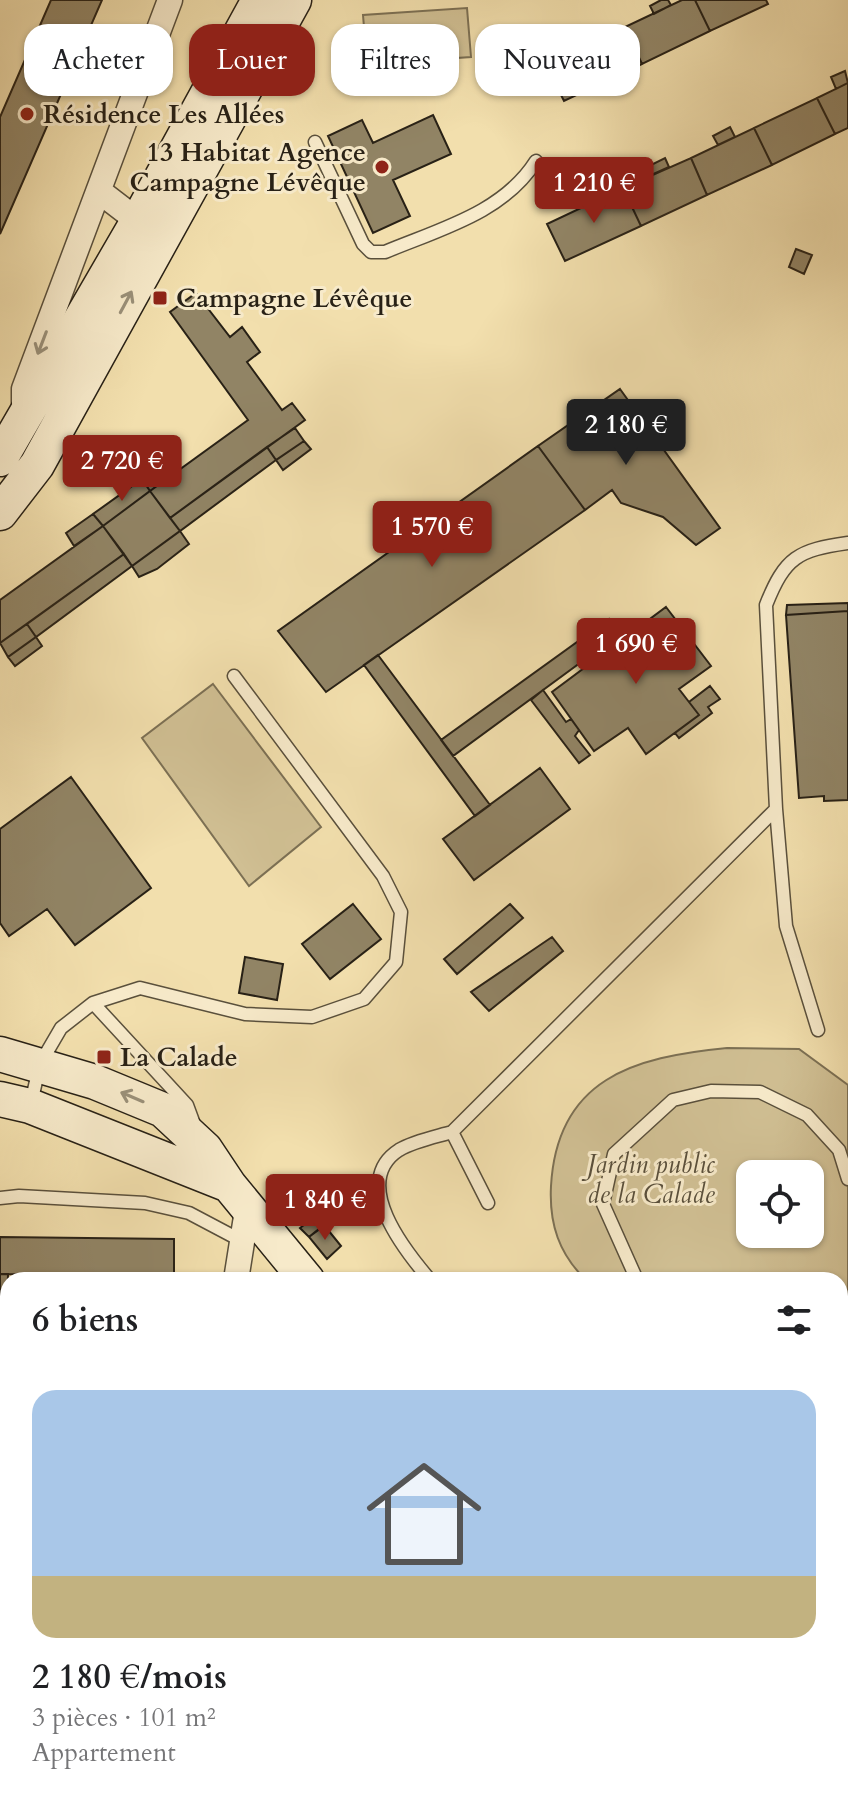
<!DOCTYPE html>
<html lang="fr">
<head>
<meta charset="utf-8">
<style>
  body { margin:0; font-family:Cardo,serif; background:#f6f6f6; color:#202124; height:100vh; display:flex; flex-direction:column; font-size:30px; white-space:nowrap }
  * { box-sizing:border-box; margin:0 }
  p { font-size:26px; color:#757577 }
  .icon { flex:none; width:44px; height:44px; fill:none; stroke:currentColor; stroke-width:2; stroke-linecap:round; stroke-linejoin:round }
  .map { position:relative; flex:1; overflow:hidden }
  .side { position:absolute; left:0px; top:1272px; width:848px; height:538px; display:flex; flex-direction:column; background:#fff; border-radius:24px 24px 0 0; box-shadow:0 2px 6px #0004 }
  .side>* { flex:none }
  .top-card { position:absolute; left:24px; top:24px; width:800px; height:72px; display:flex; gap:16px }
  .controls { position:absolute; left:736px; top:1160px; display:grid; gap:16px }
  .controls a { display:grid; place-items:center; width:88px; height:88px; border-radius:16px; background:#fff; box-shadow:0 2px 6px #0004; font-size:40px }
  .price { position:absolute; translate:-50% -68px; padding:0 18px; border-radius:8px; background:#8f2418; color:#fff; font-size:26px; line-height:52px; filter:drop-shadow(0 2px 4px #0008) }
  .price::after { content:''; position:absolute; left:50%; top:48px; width:24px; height:18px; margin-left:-12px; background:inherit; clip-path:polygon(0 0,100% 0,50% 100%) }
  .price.on { background:#222; color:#fff }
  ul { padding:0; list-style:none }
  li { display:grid; align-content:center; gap:16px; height:424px; padding:0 32px }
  li span { display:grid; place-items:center; height:248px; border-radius:24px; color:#555 }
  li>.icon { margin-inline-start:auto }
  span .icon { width:144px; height:144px; fill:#fffc; stroke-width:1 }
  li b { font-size:34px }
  h2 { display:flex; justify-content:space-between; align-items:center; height:96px; padding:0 32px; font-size:34px }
  .pill { padding:0 28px; border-radius:24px; background:#fff; box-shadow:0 2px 6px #0004; font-size:28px; line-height:72px }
  .pill.on { background:#8f2418; color:#fff }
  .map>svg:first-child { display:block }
  .green { fill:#d0bf93; stroke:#7c7054; stroke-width:2; fill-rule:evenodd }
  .building { fill:#918465; stroke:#282116; stroke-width:2 }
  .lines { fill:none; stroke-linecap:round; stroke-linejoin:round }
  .lane-casing { stroke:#5a503c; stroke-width:15 }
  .street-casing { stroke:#5a503c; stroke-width:27 }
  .secondary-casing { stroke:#282116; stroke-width:37 }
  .lane { stroke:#f7eaca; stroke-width:12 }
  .street { stroke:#f7eaca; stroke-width:24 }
  .secondary { stroke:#f7eaca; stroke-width:34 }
  .oneway { stroke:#9a9079 }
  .poi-dot { fill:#8f2418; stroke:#f7eaca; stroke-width:3 }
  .labels { text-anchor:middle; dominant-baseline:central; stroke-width:6; stroke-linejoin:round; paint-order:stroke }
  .poi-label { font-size:26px; font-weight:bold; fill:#282116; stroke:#f7eaca; text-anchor:start }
  .park-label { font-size:26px; font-style:italic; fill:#5a503c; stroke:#f7eaca }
</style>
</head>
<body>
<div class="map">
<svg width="848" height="1809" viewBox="0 0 848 1809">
  <rect width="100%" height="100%" fill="#f2dfad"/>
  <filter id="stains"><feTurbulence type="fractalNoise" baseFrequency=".0025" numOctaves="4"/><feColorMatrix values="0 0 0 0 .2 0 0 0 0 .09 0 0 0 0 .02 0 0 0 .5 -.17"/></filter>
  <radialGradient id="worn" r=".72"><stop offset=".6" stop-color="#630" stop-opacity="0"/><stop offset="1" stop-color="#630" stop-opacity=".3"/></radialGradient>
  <!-- green -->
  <path class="green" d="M467,8L471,57L367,64L363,15Z
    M213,684L321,827L249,886L142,738Z
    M727,1048L799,1049L848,1085V1688L840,1683V1280H586C559,1254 549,1224 551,1186C557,1079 633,1057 727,1048ZM750,1174H810V1234H750Z"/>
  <!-- building -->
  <path class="building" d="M51,0H102L0,234V117Z
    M661,0H668L671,5L654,14L650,6Z
    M682,0H695L710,31L642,64L625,27Z
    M695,0H766L768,4L710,31Z
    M625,27L642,64L564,101L546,65Z
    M600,29L604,37L586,45L582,38Z
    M845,71L848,83L836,89L831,77Z
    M848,83V128L835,134L817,98Z
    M817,98L835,134L772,165L754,128Z
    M433,115L451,154L393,180L410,216L373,233L328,136L362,120L373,143Z
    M730,127L735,137L718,145L713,136Z
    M754,128L772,165L707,195L691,158Z
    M665,158L669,167L649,176L645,168Z
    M691,158L707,195L641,226L623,188Z
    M623,188L641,226L565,261L547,224Z
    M599,189L603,198L583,207L579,199Z
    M796,249L812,255L804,274L789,267Z
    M196,293L230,337L242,327L260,352L247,362L282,410L292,403L305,420L170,518L150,491L248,420L170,312Z
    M620,389L720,528L696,545L663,517L621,503L612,490L585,510L538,446Z
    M295,428L304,441L276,460L267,447Z
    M304,441L311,449L283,470L276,460Z
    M538,446L585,510L326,692L278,631Z
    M267,447L276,460L180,531L170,518Z
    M169,458L178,470L150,491L142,479Z
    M142,479L150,491L103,526L93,514Z
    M150,491L180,531L132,566L103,526Z
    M93,514L103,526L74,546L66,533Z
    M103,526L124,554L0,643V600Z
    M180,531L189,544L157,569L139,577L132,566Z
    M124,554L132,566L36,637L27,624Z
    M848,603V611L786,615L787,605Z
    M666,607L711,666L679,689L699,715L646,754L628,728L594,751L552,692Z
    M848,611V800L824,801V796L799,798L786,615Z
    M609,619L618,635L453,756L441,740Z
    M27,624L36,637L8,657L0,643Z
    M36,637L42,646L15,666L8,657Z
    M378,655L490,805L475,816L364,665Z
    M710,686L720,699L708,707L712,713L679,738L675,733L699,715L689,702Z
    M543,690L566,722L571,719L579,730L575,736L590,755L579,763L531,700Z
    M540,768L570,809L474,880L443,839Z
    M71,777L151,888L75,945L47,909L9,936L0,923V829Z
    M353,904L381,939L330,979L302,944Z
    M510,904L523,918L457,974L444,959Z
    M552,937L563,951L489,1011L471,992Z
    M245,957L283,964L277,1000L239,993Z
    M313,1218L321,1228L309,1237L300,1228Z
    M324,1225L341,1246L327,1259L309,1237Z
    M0,1237L174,1239V1276L0,1274Z
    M0,1274H8L5,1454H0Z
    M45,1802L44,1808L49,1809H18L19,1802Z
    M83,1802H139L138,1809H81Z
    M185,1802H232L231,1806H239L216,1809Z
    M458,1802H487L485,1809H458Z
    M676,1802H742L739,1809H692Z
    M742,1802H816L819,1803L817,1809H739Z"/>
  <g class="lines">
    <!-- lane casing -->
    <g class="lane-casing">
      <path id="lane" d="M315,142L363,244L371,252H385C440,229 503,213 536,161
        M776,809L786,926L818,1030
        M93,1003L187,1105L194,1124
        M31,1103L40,1064L61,1028L93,1003L140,988L245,1014L312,1017L364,999L396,962L401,912L383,876L234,676
        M452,1132L488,1203
        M0,1198L19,1196L145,1203L189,1213L242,1241
        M430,1280C406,1252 349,1182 399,1150C414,1141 435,1137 452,1132L776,809L766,605C785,557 798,550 848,543
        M637,1280L603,1204L614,1154L673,1100L711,1091L760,1092L807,1115L839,1150L848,1179
        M840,1378L848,1368
        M840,1434L848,1453
        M840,1620L848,1624
        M0,1656L8,1649
        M840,1784L848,1787
        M558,1802L567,1809
        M598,1809L610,1802"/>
    </g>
    <!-- street casing -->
    <g class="street-casing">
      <path id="street" d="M99,191L138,221L153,216
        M24,403V389L170,0
        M236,1280L248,1204
        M159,1809L160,1802"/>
    </g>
    <!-- secondary casing -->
    <g class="secondary-casing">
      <path id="secondary" d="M0,459L138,221L259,0
        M0,513L37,465L294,0
        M0,1054L95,1082L163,1110L205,1149L229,1185L307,1280
        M0,1099L30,1106L229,1185
        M840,1714L848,1718"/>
    </g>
    <!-- lane -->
    <use href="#lane" class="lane"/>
    <!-- street -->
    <use href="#street" class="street"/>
    <!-- secondary -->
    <use href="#secondary" class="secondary"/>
  </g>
  <!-- one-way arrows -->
  <defs><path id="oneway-shaft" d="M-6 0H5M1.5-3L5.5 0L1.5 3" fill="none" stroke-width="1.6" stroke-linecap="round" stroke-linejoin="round" transform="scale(2)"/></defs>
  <g class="oneway">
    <use href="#oneway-shaft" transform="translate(126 302) rotate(-62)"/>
    <use href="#oneway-shaft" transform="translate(42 343) rotate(111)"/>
    <use href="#oneway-shaft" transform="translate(132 1097) rotate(-157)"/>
  </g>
  <!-- markers -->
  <g class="poi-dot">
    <circle cx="27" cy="114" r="8"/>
    <circle cx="382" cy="167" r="8"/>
    <rect x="152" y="290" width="16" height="16" rx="4"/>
    <rect x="96" y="1049" width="16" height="16" rx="4"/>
  </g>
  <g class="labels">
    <!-- poi labels -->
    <g class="poi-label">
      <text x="43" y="114">Résidence Les Allées</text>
      <text x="366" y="152" text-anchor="end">13 Habitat Agence<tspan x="366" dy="30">Campagne Lévêque</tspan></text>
      <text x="176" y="298">Campagne Lévêque</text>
      <text x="120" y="1057">La Calade</text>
    </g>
    <!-- park labels -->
    <g class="park-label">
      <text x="651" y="1164">Jardin public<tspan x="651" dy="30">de la Calade</tspan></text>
    </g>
  </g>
  <rect width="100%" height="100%" filter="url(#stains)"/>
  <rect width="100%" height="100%" fill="url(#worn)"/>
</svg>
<div class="controls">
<a><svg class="icon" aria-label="locate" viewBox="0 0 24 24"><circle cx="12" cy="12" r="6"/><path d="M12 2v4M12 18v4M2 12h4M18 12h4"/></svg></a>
</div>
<b class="price" style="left:594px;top:225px">1 210 €</b>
<b class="price on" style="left:626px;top:467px">2 180 €</b>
<b class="price" style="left:122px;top:503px">2 720 €</b>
<b class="price" style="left:432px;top:569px">1 570 €</b>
<b class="price" style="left:636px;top:686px">1 690 €</b>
<b class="price" style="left:325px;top:1242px">1 840 €</b>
<div class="top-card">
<a class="pill">Acheter</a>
<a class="pill on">Louer</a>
<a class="pill">Filtres</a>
<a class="pill">Nouveau</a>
</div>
<section class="side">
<h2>6 biens<svg class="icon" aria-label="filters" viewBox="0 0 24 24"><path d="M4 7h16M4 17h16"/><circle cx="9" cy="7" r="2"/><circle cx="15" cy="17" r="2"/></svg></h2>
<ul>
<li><span style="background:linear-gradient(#a9c7e8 75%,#c2b280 0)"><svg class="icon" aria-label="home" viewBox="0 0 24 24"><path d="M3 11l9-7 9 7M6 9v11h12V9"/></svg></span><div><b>2 180 €/mois</b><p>3 pièces · 101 m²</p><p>Appartement</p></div></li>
</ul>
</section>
</div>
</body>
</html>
